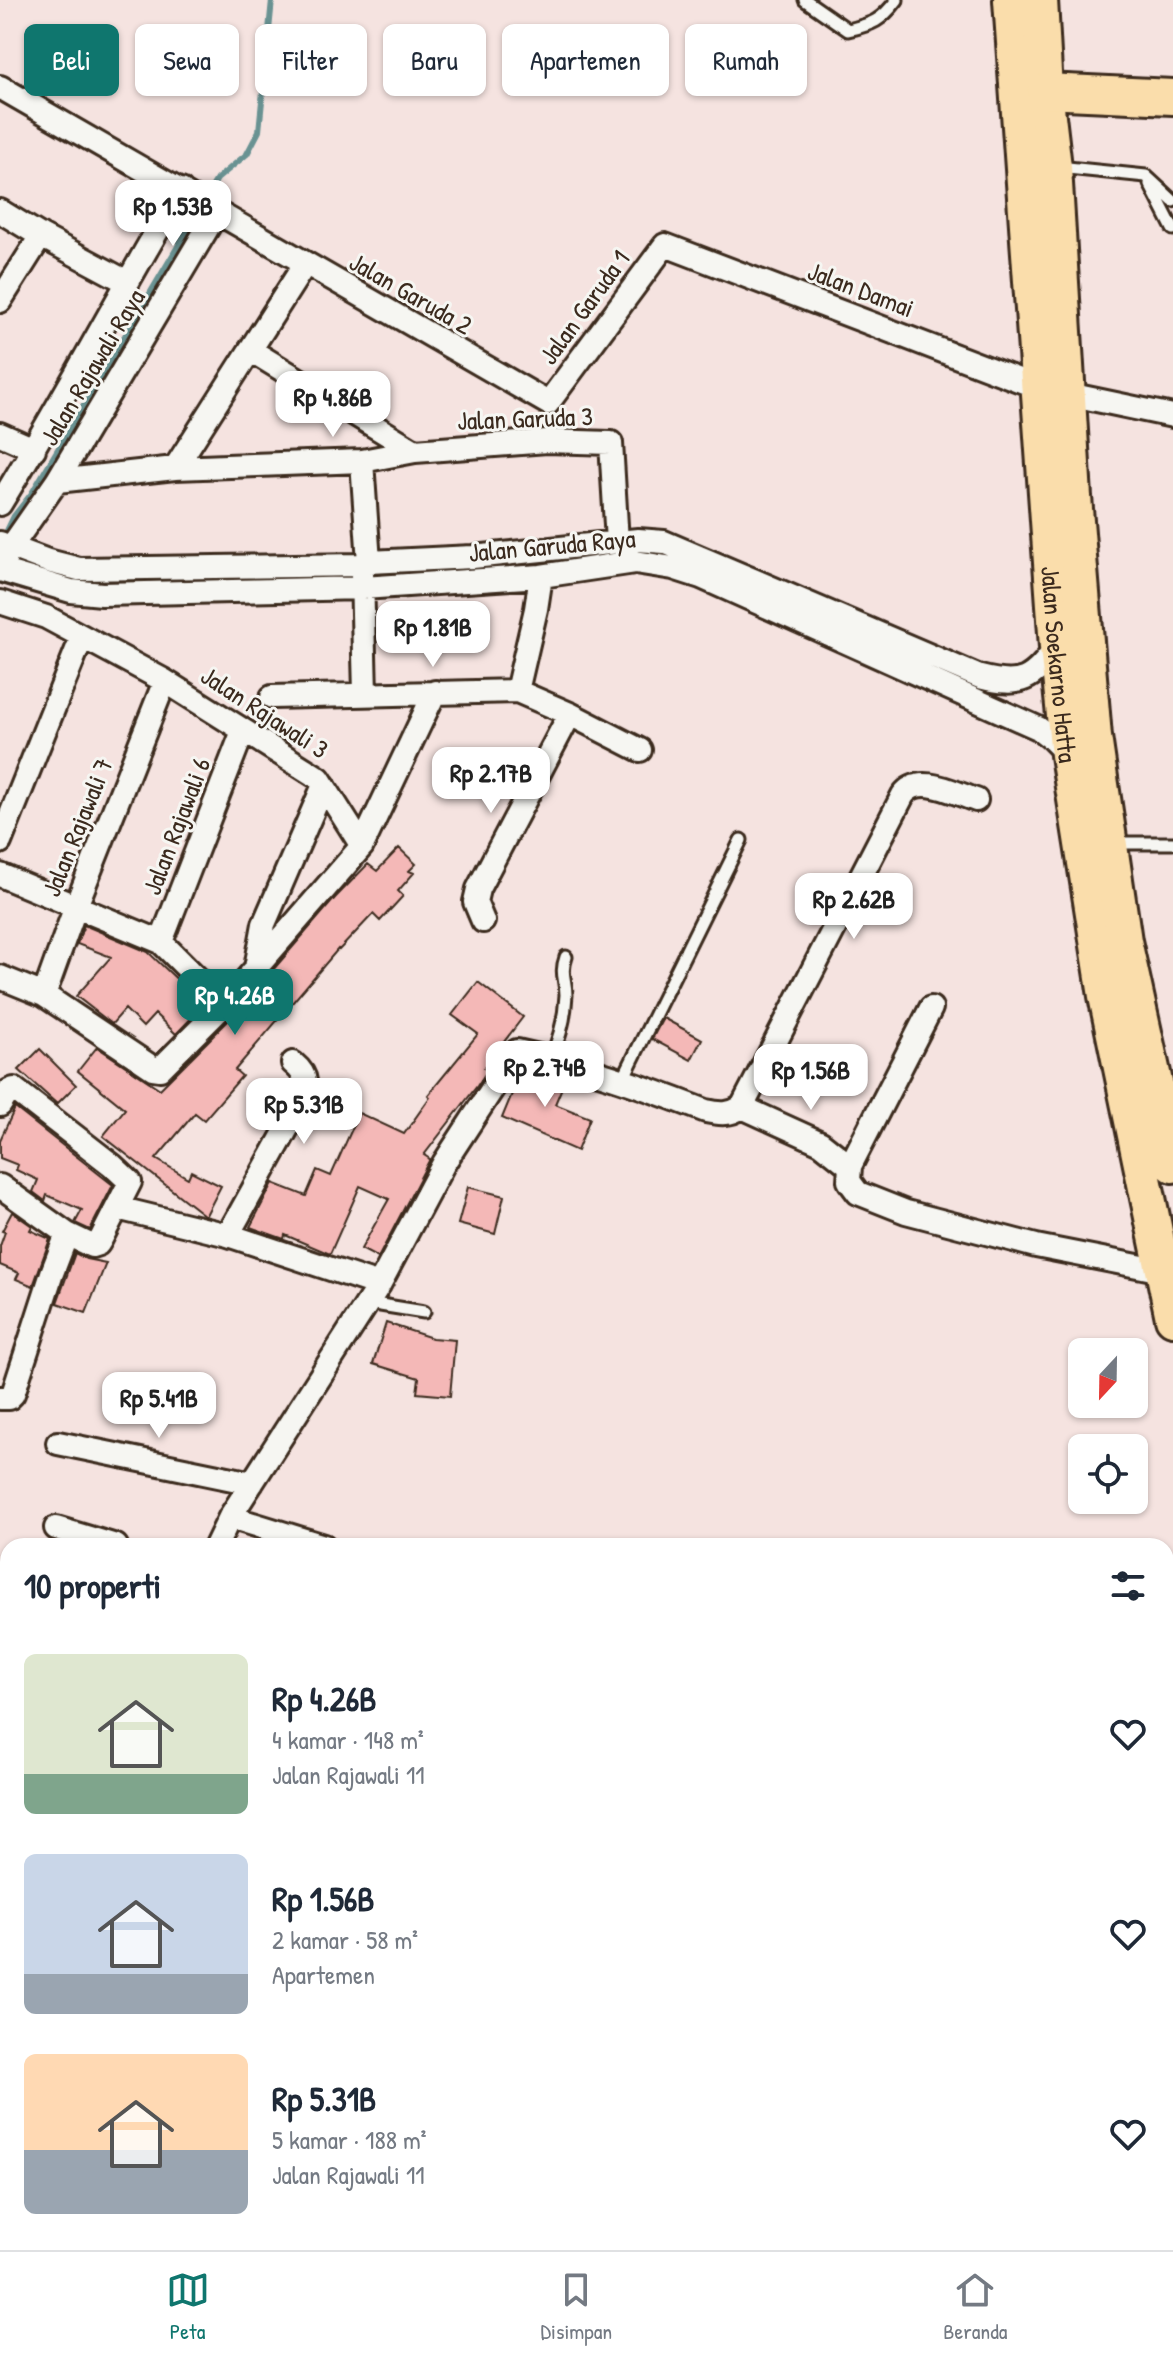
<!DOCTYPE html>
<html lang="id">
<head>
<meta charset="utf-8">
<style>
  body { margin:0; font-family:"Patrick Hand",sans-serif; background:#f6f6f7; color:#1f2937; height:100vh; display:flex; flex-direction:column; font-size:30px; white-space:nowrap }
  * { box-sizing:border-box; margin:0 }
  p { font-size:26px; color:#747a83 }
  .icon { flex:none; width:44px; height:44px; fill:none; stroke:currentColor; stroke-width:2; stroke-linecap:round; stroke-linejoin:round }
  .map { position:relative; flex:1; overflow:hidden }
  .details { position:absolute; left:0px; top:1538px; width:1174px; height:712px; display:flex; flex-direction:column; background:#fff; border-radius:24px 24px 0 0; box-shadow:0 2px 6px #0004 }
  .details>* { flex:none }
  .top-card { position:absolute; left:24px; top:24px; width:1126px; height:72px; display:flex; gap:16px }
  .needle { width:52px; rotate:202deg }
  .controls { position:absolute; left:1068px; top:1338px; display:grid; gap:16px }
  .controls a { display:grid; place-items:center; width:80px; height:80px; border-radius:12px; background:#fff; box-shadow:0 2px 6px #0004; font-size:40px }
  .price { position:absolute; translate:-50% -68px; padding:0 18px; border-radius:16px; background:#fff; color:#222; font-size:26px; line-height:52px; filter:drop-shadow(0 2px 4px #0008) }
  .price::after { content:''; position:absolute; left:50%; top:48px; width:24px; height:18px; margin-left:-12px; background:inherit; clip-path:polygon(0 0,100% 0,50% 100%) }
  .price.current { background:#0f766e; color:#fff }
  ul { padding:0; list-style:none }
  li { display:flex; align-items:center; gap:24px; height:200px; padding:0 24px }
  li span { display:grid; place-items:center; flex:none; width:224px; height:160px; border-radius:12px; color:#555 }
  li>.icon { margin-inline-start:auto }
  span .icon { width:96px; height:96px; fill:#fffc; stroke-width:1 }
  li b { font-size:34px }
  h2 { display:flex; justify-content:space-between; align-items:center; height:96px; padding:0 24px; font-size:34px }
  .chip { padding:0 28px; border-radius:12px; background:#fff; box-shadow:0 2px 6px #0004; font-size:28px; line-height:72px }
  .chip.current { background:#0f766e; color:#fff }
  .tabs { display:flex; justify-content:space-around; align-items:center; height:112px; border-top:2px solid #e0e1e3; background:#fff; font-size:22px; color:#747a83 }
  .tabs a { display:grid; justify-items:center; gap:4px }
  .tabs .current { color:#0f766e }
  .map>svg:first-child { display:block }
  .green { fill:#a2e7b3; stroke:#6e8868; stroke-width:2 }
  .lines { fill:none; stroke-linecap:round; stroke-linejoin:round }
  .stream { stroke:#699292; stroke-width:6 }
  .building { fill:#f4b8b7; stroke:#3b2a1e; stroke-width:2 }
  .lane-casing { stroke:#3b2a1e; stroke-width:17 }
  .street-casing { stroke:#3b2a1e; stroke-width:28 }
  .secondary-casing { stroke:#3b2a1e; stroke-width:36 }
  .primary-casing { stroke:#3b2a1e; stroke-width:40 }
  .lane { stroke:#f6f6f2; stroke-width:11 }
  .street { stroke:#f6f6f2; stroke-width:22 }
  .secondary { stroke:#f6f6f2; stroke-width:30 }
  .primary { stroke:#faddab; stroke-width:34 }
  .labels { text-anchor:middle; dominant-baseline:central; stroke-width:6; stroke-linejoin:round; paint-order:stroke }
  .street-label { font-size:26px; fill:#3b2a1e; stroke:#f6f6f2 }
</style>
</head>
<body>
<div class="map">
<svg width="1173" height="2250" viewBox="0 0 1173 2250">
  <rect width="100%" height="100%" fill="#f5e3e0"/>
  <filter id="ink" filterUnits="userSpaceOnUse"><feTurbulence type="fractalNoise" baseFrequency=".0125" numOctaves="2"/><feDisplacementMap in="SourceGraphic" scale="16" xChannelSelector="R" yChannelSelector="G"/><feConvolveMatrix kernelMatrix="1 2 1 2 8 2 1 2 1" color-interpolation-filters="sRGB"/></filter>
  <g filter="url(#ink)">
    <!-- green -->
    <path class="green" d="M261,2242H743L745,2250H286Z"/>
    <g class="lines">
      <!-- stream -->
      <path class="stream" d="M205,199L217,179L247,154L259,131L272,0
        M3,539L14,516L32,493L200,209"/>
    </g>
    <!-- building -->
    <path class="building" d="M399,848L416,864L409,871L414,873L398,891L403,896L380,921L373,914L339,950L338,949L235,1070L242,1076L204,1120L195,1113L156,1159L188,1178L191,1171L221,1186L206,1215H204L103,1136L125,1109L78,1071L97,1047L160,1089L235,1014L335,898L368,864L377,871Z
      M84,925L148,952L204,1005L176,1034L155,1014L143,1027L125,1009L112,1024L76,996L111,957L77,944Z
      M478,982L523,1017L484,1068L487,1071L477,1086L424,1155L430,1159L378,1258L361,1249L389,1199L360,1186L330,1254L285,1235L284,1239L250,1227L273,1183L306,1196L317,1170L331,1176L359,1113L404,1134L430,1097L428,1095L478,1034L452,1015Z
      M663,1018L702,1039L691,1060L652,1039Z
      M40,1049L76,1085L57,1104L19,1070Z
      M523,1067L566,1078L555,1104L590,1118L577,1151L502,1118Z
      M15,1108L113,1185L90,1230L75,1223L82,1210L47,1195L45,1201L33,1192L38,1180L16,1170L18,1165L0,1158V1140Z
      M468,1187L504,1196L495,1234L458,1224Z
      M12,1212L32,1226L30,1230L50,1239L33,1286L16,1279L19,1273L0,1265V1246L5,1232L2,1231Z
      M75,1253L86,1259L106,1263L86,1313L57,1303Z
      M386,1323L432,1338L455,1340L450,1396L417,1393L419,1378L373,1364Z"/>
    <g class="lines">
      <!-- lane casing -->
      <g class="lane-casing">
        <path id="lane" d="M805,0L848,30C873,24 881,21 897,0
          M1058,167L1146,176L1173,201
          M1150,184L1173,229
          M1113,843H1173
          M551,1058C560,1038 565,1018 566,995C566,979 560,974 566,957
          M623,1079L741,840
          M368,1303L424,1312
          M1166,1866H1173
          M1166,2234L1173,2232
          M741,2242L743,2250
          M1110,2250L1138,2242"/>
      </g>
      <!-- street casing -->
      <g class="street-casing">
        <path id="street" d="M0,87L548,403
          M0,211L41,236L127,282
          M0,301L41,236
          M250,350L415,451
          M1068,394L1173,416
          M548,403L665,245L1037,387
          M0,434L34,449
          M362,461L369,562
          M175,468L305,264
          M57,481L175,468L362,461L415,451L547,441L611,443L617,542
          M0,504C63,402 119,294 181,190
          M0,543L48,561L79,569L361,565L369,562L473,557L638,540L664,542L980,677C1022,688 1032,680 1057,647
          M5,560L11,547L57,481L217,212
          M0,570L71,591L102,594L363,588L541,576L635,562L673,568L701,577L1038,728L1051,738L1068,755
          M362,574L365,694
          M0,602L46,617L165,681L319,778L362,846
          M517,691L570,714L640,750
          M272,697L517,691L536,609L541,576
          M0,842L82,637
          M0,875L161,942L224,1005
          M483,921L475,902L478,889L570,714
          M161,942L243,731
          M256,968L264,924L324,785
          M0,977L44,995L153,1068L160,1069L224,1005L362,846L435,692
          M44,995L76,906L165,681
          M931,1008L850,1166L849,1181L858,1193L906,1212L1036,1246L1163,1271
          M0,1105L9,1091L14,1089L112,1165L130,1182L101,1239L98,1244L92,1246L67,1234L0,1186
          M742,1107L821,1143L850,1166
          M117,1208L228,1235L379,1285
          M228,1235L300,1105C306,1086 310,1077 293,1063
          M0,1398H9L13,1394L52,1273L67,1234
          M58,1443L252,1483
          M230,1517L324,1546
          M56,1528L116,1546
          M216,1546L230,1517L379,1285L444,1163L517,1051C582,1065 644,1087 706,1111C720,1114 730,1115 742,1107L903,795C919,773 954,793 976,800
          M0,1725L8,1728
          M1166,2077L1173,2076
          M0,2097L8,2091
          M180,2242L187,2250
          M29,2250L38,2242"/>
      </g>
      <!-- secondary casing -->
      <g class="secondary-casing">
        <path id="secondary" d="M0,1924L8,1913
          M1166,1958L1173,1957"/>
      </g>
      <!-- primary casing -->
      <g class="primary-casing">
        <g id="primary">
          <path id="s1" d="M1011,0L1057,647L1068,755L1106,996L1173,1318"/>
          <path d="M1040,0L1045,91L1054,167L1074,497L1094,737L1124,941L1173,1165"/>
          <path d="M1045,91L1173,97"/>
        </g>
      </g>
      <!-- lane -->
      <use href="#lane" class="lane"/>
      <!-- street -->
      <use href="#street" class="street"/>
      <!-- secondary -->
      <use href="#secondary" class="secondary"/>
      <!-- primary -->
      <use href="#primary" class="primary"/>
    </g>
  </g>
  <g class="labels">
    <!-- street labels -->
    <g class="street-label">
      <text transform="translate(861 289) rotate(21)">Jalan Damai</text>
      <text transform="translate(411 293) rotate(30)">Jalan Garuda 2</text>
      <text transform="translate(584 307) rotate(-54)">Jalan Garuda 1</text>
      <text transform="translate(92 367) rotate(-59)">Jalan Rajawali Raya</text>
      <text transform="translate(525 418) rotate(-2)">Jalan Garuda 3</text>
      <text transform="translate(552 545) rotate(-5)">Jalan Garuda Raya</text>
      <text stroke="none"><textPath href="#s1" startOffset="666">Jalan Soekarno Hatta</textPath></text>
      <text transform="translate(265 712) rotate(33)">Jalan Rajawali 3</text>
      <text transform="translate(176 826) rotate(-69)">Jalan Rajawali 6</text>
      <text transform="translate(77 827) rotate(-68)">Jalan Rajawali 7</text>
    </g>
  </g>
</svg>
<div class="controls">
<a><svg class="needle" viewBox="-14 -14 28 28"><path d="M0-13l5 13h-10z" fill="#e53935"/><path d="M0 13l5-13h-10z" fill="#747a83"/></svg></a>
<a><svg class="icon" aria-label="locate" viewBox="0 0 24 24"><circle cx="12" cy="12" r="6"/><path d="M12 2v4M12 18v4M2 12h4M18 12h4"/></svg></a>
</div>
<b class="price" style="left:173px;top:248px">Rp 1.53B</b>
<b class="price" style="left:333px;top:439px">Rp 4.86B</b>
<b class="price" style="left:433px;top:669px">Rp 1.81B</b>
<b class="price" style="left:491px;top:815px">Rp 2.17B</b>
<b class="price" style="left:854px;top:941px">Rp 2.62B</b>
<b class="price current" style="left:235px;top:1037px">Rp 4.26B</b>
<b class="price" style="left:545px;top:1109px">Rp 2.74B</b>
<b class="price" style="left:811px;top:1112px">Rp 1.56B</b>
<b class="price" style="left:304px;top:1146px">Rp 5.31B</b>
<b class="price" style="left:159px;top:1440px">Rp 5.41B</b>
<div class="top-card">
<a class="chip current">Beli</a>
<a class="chip">Sewa</a>
<a class="chip">Filter</a>
<a class="chip">Baru</a>
<a class="chip">Apartemen</a>
<a class="chip">Rumah</a>
</div>
<section class="details">
<h2>10 properti<svg class="icon" aria-label="filters" viewBox="0 0 24 24"><path d="M4 7h16M4 17h16"/><circle cx="9" cy="7" r="2"/><circle cx="15" cy="17" r="2"/></svg></h2>
<ul>
<li><span style="background:linear-gradient(#dfe7d0 75%,#7fa58c 0)"><svg class="icon" aria-label="home" viewBox="0 0 24 24"><path d="M3 11l9-7 9 7M6 9v11h12V9"/></svg></span><div><b>Rp 4.26B</b><p>4 kamar · 148 m²</p><p>Jalan Rajawali 11</p></div><svg class="icon" aria-label="heart" viewBox="0 0 24 24"><path d="M12 20l-8-8c-3-5 5-10 8-4 3-6 11-1 8 4z"/></svg></li>
<li><span style="background:linear-gradient(#c9d6e8 75%,#9aa5b1 0)"><svg class="icon" aria-label="home" viewBox="0 0 24 24"><path d="M3 11l9-7 9 7M6 9v11h12V9"/></svg></span><div><b>Rp 1.56B</b><p>2 kamar · 58 m²</p><p>Apartemen</p></div><svg class="icon" aria-label="heart" viewBox="0 0 24 24"><path d="M12 20l-8-8c-3-5 5-10 8-4 3-6 11-1 8 4z"/></svg></li>
<li><span style="background:linear-gradient(#ffd9b3 60%,#9aa5b1 0)"><svg class="icon" aria-label="home" viewBox="0 0 24 24"><path d="M3 11l9-7 9 7M6 9v11h12V9"/></svg></span><div><b>Rp 5.31B</b><p>5 kamar · 188 m²</p><p>Jalan Rajawali 11</p></div><svg class="icon" aria-label="heart" viewBox="0 0 24 24"><path d="M12 20l-8-8c-3-5 5-10 8-4 3-6 11-1 8 4z"/></svg></li>
</ul>
</section>
</div>
<nav class="tabs">
<a class="current"><svg class="icon" aria-label="map" viewBox="0 0 24 24"><path d="M3 6l6-2 6 2 6-2v14l-6 2-6-2-6 2zM9 4v14M15 6v14"/></svg>Peta</a>
<a><svg class="icon" aria-label="saved" viewBox="0 0 24 24"><path d="M7 4h10v16l-5-4-5 4z"/></svg>Disimpan</a>
<a><svg class="icon" aria-label="home" viewBox="0 0 24 24"><path d="M3 11l9-7 9 7M6 9v11h12V9"/></svg>Beranda</a>
</nav>
</body>
</html>
